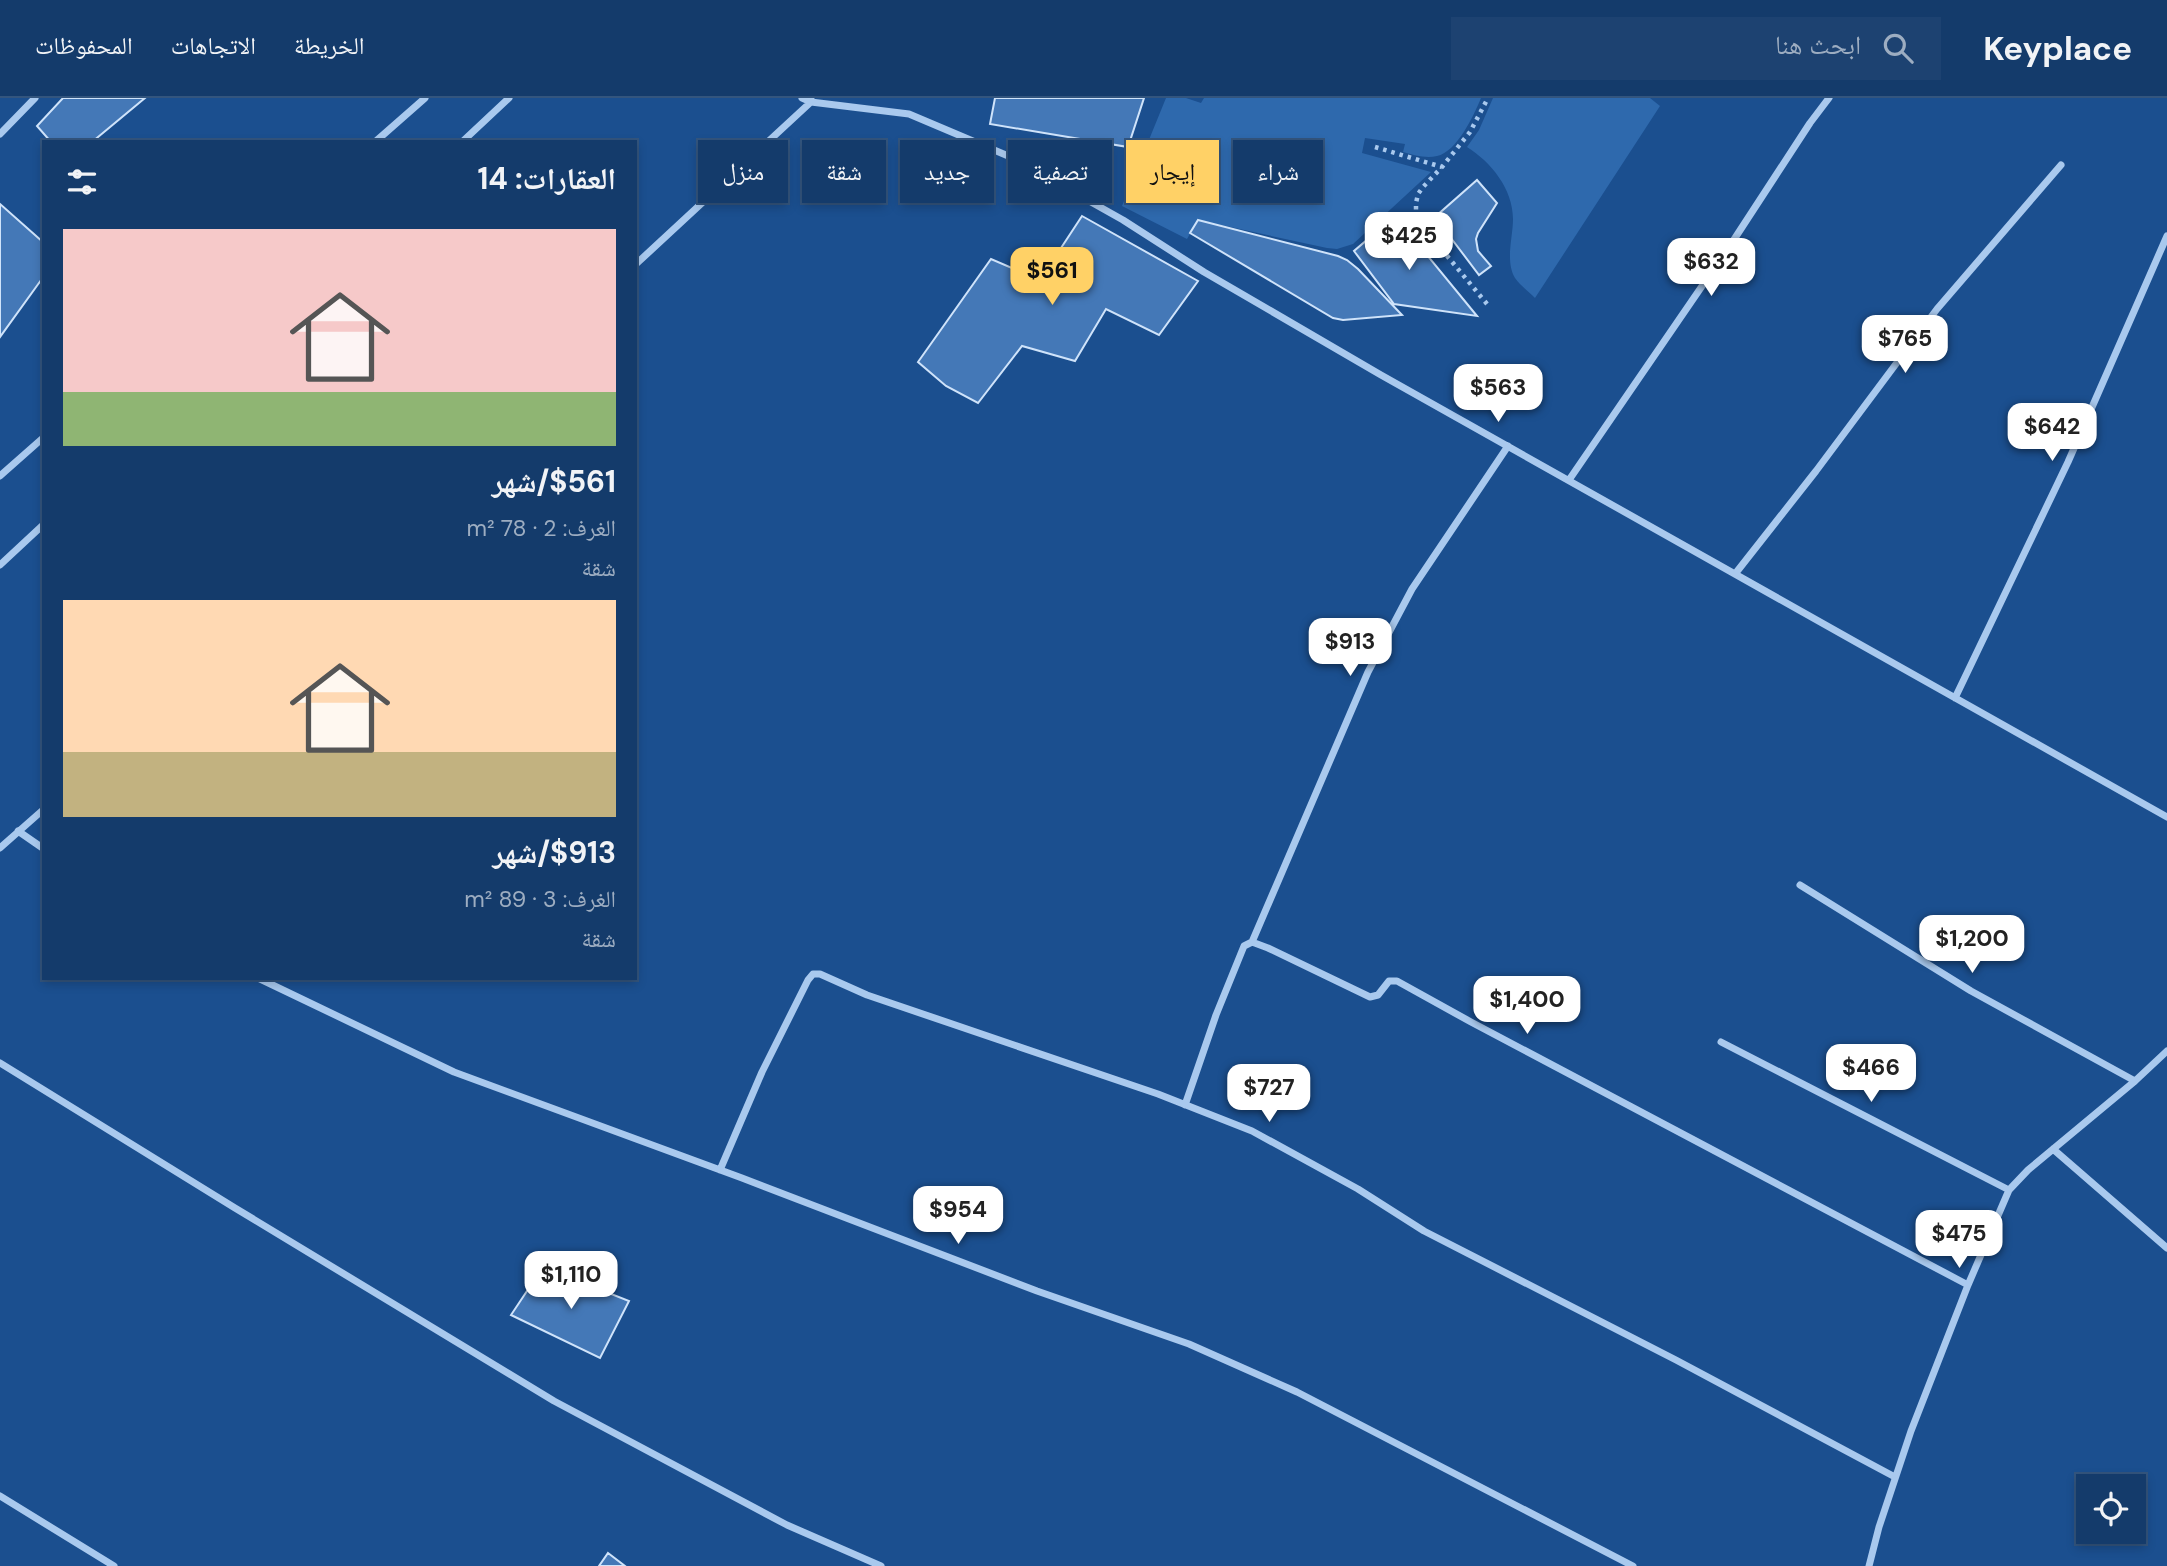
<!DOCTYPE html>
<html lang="ar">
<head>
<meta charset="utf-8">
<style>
  body { margin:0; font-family:"DM Sans","Noto Naskh Arabic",sans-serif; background:#1d4271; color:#f1f3f6; direction:rtl; height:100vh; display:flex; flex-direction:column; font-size:26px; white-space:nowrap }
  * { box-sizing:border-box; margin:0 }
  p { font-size:23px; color:#9dadc1 }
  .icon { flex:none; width:38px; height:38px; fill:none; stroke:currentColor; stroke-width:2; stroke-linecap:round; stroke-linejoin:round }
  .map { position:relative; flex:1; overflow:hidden; direction:ltr }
  .side { position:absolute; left:42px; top:42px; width:595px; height:840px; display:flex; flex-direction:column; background:#143b6b; border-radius:0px; box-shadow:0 4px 10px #0003,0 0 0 2px #33557e; direction:rtl }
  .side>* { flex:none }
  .hud { position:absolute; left:658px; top:42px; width:665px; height:63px; direction:rtl; display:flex; gap:14px }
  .buttons { position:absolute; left:2076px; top:1376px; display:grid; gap:14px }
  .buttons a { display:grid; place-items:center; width:70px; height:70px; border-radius:0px; background:#143b6b; box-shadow:0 4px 10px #0003,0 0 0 2px #33557e; font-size:35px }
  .price { position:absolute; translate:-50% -60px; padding:0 16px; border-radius:14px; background:#fff; color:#222; font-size:23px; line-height:46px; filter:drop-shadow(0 2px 4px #0008) }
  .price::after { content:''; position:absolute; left:50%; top:42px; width:21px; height:16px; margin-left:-10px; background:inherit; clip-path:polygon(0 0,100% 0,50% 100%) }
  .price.active { background:#ffd166; color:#111 }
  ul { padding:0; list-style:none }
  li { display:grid; align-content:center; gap:14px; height:371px; padding:0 21px }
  li span { display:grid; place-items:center; height:217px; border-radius:0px; color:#555 }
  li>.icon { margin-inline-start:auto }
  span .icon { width:126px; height:126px; fill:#fffc; stroke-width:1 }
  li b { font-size:30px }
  h2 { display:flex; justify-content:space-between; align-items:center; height:84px; padding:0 21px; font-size:30px }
  .tag { padding:0 24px; border-radius:0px; background:#143b6b; box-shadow:0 4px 10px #0003,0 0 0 2px #33557e; font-size:24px; line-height:63px }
  .tag.active { background:#ffd166; color:#111 }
  header { display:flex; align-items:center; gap:42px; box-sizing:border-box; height:98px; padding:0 35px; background:#143b6b; border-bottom:2px solid #33557e }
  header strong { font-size:33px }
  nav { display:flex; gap:38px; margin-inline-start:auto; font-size:24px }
  .search { width:490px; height:63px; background:#1d4271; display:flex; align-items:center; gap:18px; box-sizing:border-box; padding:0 24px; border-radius:0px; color:#9dadc1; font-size:26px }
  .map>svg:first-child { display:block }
  .green { fill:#2e69ad }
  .building { fill:#4478b7; stroke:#cfe3fa; stroke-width:2 }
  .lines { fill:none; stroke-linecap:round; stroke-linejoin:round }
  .path { stroke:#a9c9ee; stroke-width:4.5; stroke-dasharray:3.5 5; stroke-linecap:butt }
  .street { stroke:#a9c9ee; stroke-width:7 }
</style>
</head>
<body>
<header>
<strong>Keyplace</strong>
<div class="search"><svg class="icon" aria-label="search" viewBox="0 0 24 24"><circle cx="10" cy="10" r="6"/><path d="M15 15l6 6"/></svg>ابحث هنا</div>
<nav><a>الخريطة</a><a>الاتجاهات</a><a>المحفوظات</a></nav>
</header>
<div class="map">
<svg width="2167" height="1468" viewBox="0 0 2167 1468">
  <rect width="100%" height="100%" fill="#1b4f8f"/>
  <!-- green -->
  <path class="green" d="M1166,0H1186L1201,5L1204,0H1481C1474,17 1457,54 1437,58C1426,61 1414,57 1403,54L1405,46L1365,40L1362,55L1431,74L1353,146L1337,151L1327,150L1198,122L1187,141L1122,108Z
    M1493,0H1650L1660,8L1535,200C1529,194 1520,187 1515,180C1505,163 1513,139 1513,121C1513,91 1491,64 1467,49L1479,32Z"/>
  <!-- building -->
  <path class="building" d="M63,0H145L92,44H51L37,28Z
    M995,0H1144L1128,49L990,26Z
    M1477,82L1497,105L1478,135L1476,141L1478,153L1491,168L1479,177L1435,119Z
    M0,106L44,145V178L0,239Z
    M1082,118L1198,183L1159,237L1106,211L1075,263L1022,248L978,305L946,288L918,264L991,161L1040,182Z
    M1395,118L1477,218L1394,206L1354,153Z
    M1198,122L1338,158L1347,162L1358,171L1402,217L1343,222L1333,220L1190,135Z
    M543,1169L629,1203L600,1260L511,1217Z
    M608,1455L625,1468H599Z"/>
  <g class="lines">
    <!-- path -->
    <path class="path" d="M1375,49L1442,69
      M1487,206L1424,130L1416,114V105L1418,96L1423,89L1442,69L1470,34L1488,0"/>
    <!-- street -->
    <path class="street" d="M802,0L811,4L909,16L1013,60L1123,122L1204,174L1381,277L2167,719
      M0,36L35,0
      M375,44L425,0
      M462,44L509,0
      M635,167L812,3
      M0,378L44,339
      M1569,382L1735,140L1810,25L1829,0
      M0,467L44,426
      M1735,476L1816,373L1937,211L2061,67
      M1955,600L2068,364L2167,138
      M18,733L44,751
      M0,750L44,711
      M1800,787L1971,893L2135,983
      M1252,844L1368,574L1412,491L1508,348
      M258,880L454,974L742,1080L1037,1193L1189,1246L1297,1294L1633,1468
      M1721,944L2009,1092
      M0,965L235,1110L554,1303L787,1427L881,1468
      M1185,1007L1216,917L1244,848L1252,844L1268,850L1370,899L1378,897L1389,883H1397L1471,924L1968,1187
      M2053,1051L2167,1150
      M720,1072L762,974L808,882L813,876H820L867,897L1158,996L1252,1033L1358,1091L1424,1133L1676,1262L1895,1379
      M0,1398L114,1468
      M1869,1468L1879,1429L1911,1333L1968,1187L2009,1092L2028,1072L2135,983L2167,953"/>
  </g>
</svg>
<div class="buttons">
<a><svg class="icon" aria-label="locate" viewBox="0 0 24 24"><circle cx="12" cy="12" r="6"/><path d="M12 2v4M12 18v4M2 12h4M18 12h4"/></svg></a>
</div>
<b class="price" style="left:1409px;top:174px">$425</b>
<b class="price" style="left:1711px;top:200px">$632</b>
<b class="price active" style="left:1052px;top:209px">$561</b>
<b class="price" style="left:1905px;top:277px">$765</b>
<b class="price" style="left:1498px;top:326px">$563</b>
<b class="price" style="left:2052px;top:365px">$642</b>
<b class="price" style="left:1350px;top:580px">$913</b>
<b class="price" style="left:1972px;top:877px">$1,200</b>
<b class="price" style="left:1527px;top:938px">$1,400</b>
<b class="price" style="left:1871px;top:1006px">$466</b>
<b class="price" style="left:1269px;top:1026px">$727</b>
<b class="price" style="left:958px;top:1148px">$954</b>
<b class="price" style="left:1959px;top:1172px">$475</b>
<b class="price" style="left:571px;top:1213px">$1,110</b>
<div class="hud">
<a class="tag">شراء</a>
<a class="tag active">إيجار</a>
<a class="tag">تصفية</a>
<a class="tag">جديد</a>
<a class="tag">شقة</a>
<a class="tag">منزل</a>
</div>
<section class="side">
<h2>العقارات: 14<svg class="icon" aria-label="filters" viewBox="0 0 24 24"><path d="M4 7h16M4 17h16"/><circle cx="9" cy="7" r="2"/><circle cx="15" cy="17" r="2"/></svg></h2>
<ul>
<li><span style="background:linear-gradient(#f6c9c9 75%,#8fb573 0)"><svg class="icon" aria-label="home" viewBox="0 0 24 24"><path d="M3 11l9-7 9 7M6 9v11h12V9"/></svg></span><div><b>$561/شهر</b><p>الغرف: 2 · 78 m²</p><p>شقة</p></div></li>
<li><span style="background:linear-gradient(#ffd9b3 70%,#c2b280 0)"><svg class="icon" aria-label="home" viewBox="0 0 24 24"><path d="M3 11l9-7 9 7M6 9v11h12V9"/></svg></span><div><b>$913/شهر</b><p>الغرف: 3 · 89 m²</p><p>شقة</p></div></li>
</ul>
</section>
</div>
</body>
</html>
